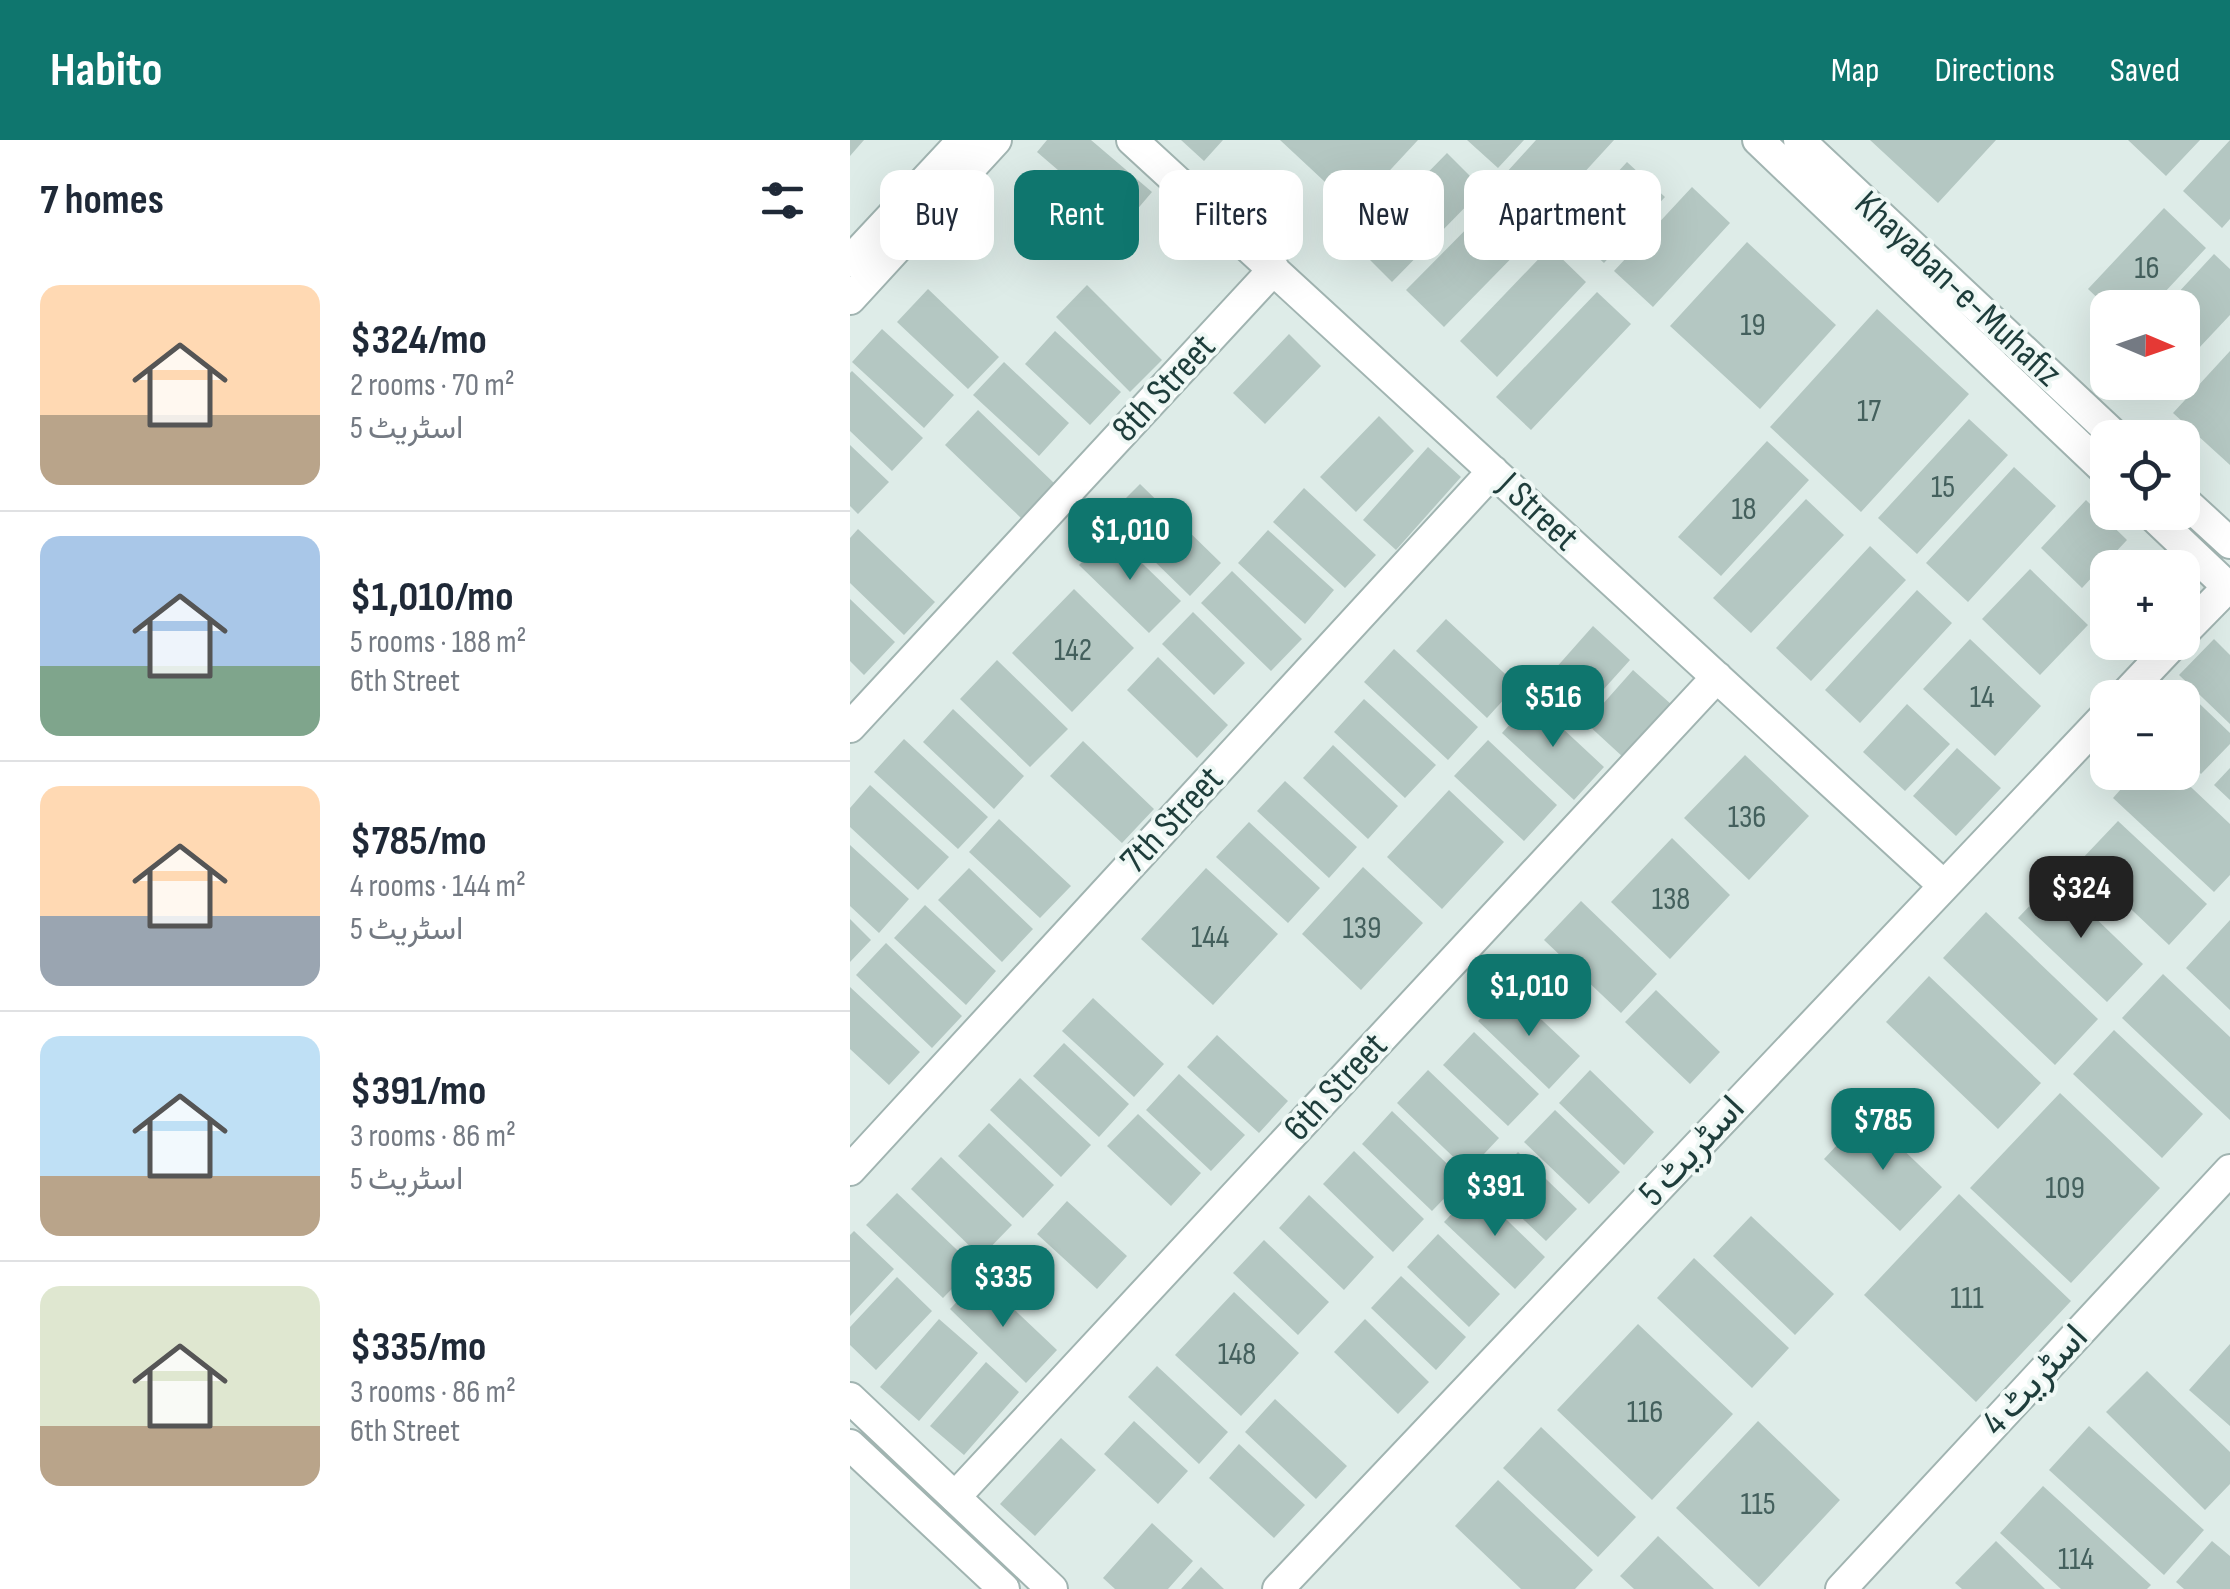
<!DOCTYPE html>
<html lang="en">
<head>
<meta charset="utf-8">
<style>
  body { margin:0; font-family:"Sofia Sans Condensed",Vazirmatn,sans-serif; background:#f2f2f3; color:#1f2937; height:100vh; display:flex; flex-direction:column; font-size:38px; white-space:nowrap }
  * { box-sizing:border-box; margin:0 }
  p { font-size:32px; color:#747a83 }
  .icon { flex:none; width:55px; height:55px; fill:none; stroke:currentColor; stroke-width:2; stroke-linecap:round; stroke-linejoin:round }
  .map { position:relative; flex:1; overflow:hidden }
  .sheet { display:flex; flex-direction:column; background:#fff; width:850px }
  .sheet>* { flex:none }
  .hud { position:absolute; left:30px; top:30px; width:950px; height:90px; display:flex; gap:20px }
  .needle { width:65px; rotate:92deg }
  .tools { position:absolute; left:1240px; top:150px; display:grid; gap:20px }
  .tools a { display:grid; place-items:center; width:110px; height:110px; border-radius:20px; background:#fff; box-shadow:0 10px 40px #0002; font-size:50px }
  .price { position:absolute; translate:-50% -85px; padding:0 22px; border-radius:20px; background:#0f766e; color:#fff; font-size:32px; line-height:65px; filter:drop-shadow(0 2px 5px #0008) }
  .price::after { content:''; position:absolute; left:50%; top:60px; width:30px; height:22px; margin-left:-15px; background:inherit; clip-path:polygon(0 0,100% 0,50% 100%) }
  .price.on { background:#222; color:#fff }
  ul { padding:0; list-style:none }
  li { display:flex; align-items:center; gap:30px; height:250px; padding:0 40px }
  li+li { border-top:2px solid #e0e1e3 }
  li span { display:grid; place-items:center; flex:none; width:280px; height:200px; border-radius:20px; color:#555 }
  li>.icon { margin-inline-start:auto }
  span .icon { width:120px; height:120px; fill:#fffc; stroke-width:1 }
  li b { font-size:42px }
  h2 { display:flex; justify-content:space-between; align-items:center; height:120px; padding:0 40px; font-size:42px }
  .pill { padding:0 35px; border-radius:20px; background:#fff; box-shadow:0 10px 40px #0002; font-size:35px; line-height:90px }
  .pill.on { background:#0f766e; color:#fff }
  header { display:flex; align-items:center; gap:60px; box-sizing:border-box; height:140px; padding:0 50px; background:#0f766e; color:#fff }
  header strong { font-size:48px }
  nav { display:flex; gap:55px; margin-inline-start:auto; font-size:35px }
  main { display:flex; flex:1; min-height:0 }
  .map>svg:first-child { display:block }
  .building { fill:#b4c7c2 }
  .lines { fill:none; stroke-linecap:round; stroke-linejoin:round }
  .minor-casing { stroke:#a1b4b1; stroke-width:34 }
  .tertiary-casing { stroke:#a1b4b1; stroke-width:34 }
  .minor { stroke:#fff; stroke-width:30 }
  .tertiary { stroke:#fff; stroke-width:30 }
  .labels { text-anchor:middle; dominant-baseline:central; stroke-width:8; stroke-linejoin:round; paint-order:stroke }
  .number-label { font-size:32px; fill:#44605d }
  .street-label { font-size:38px; fill:#1e3d3b; stroke:#eff8f5 }
</style>
</head>
<body>
<header>
<strong>Habito</strong>
<nav><a>Map</a><a>Directions</a><a>Saved</a></nav>
</header>
<main>
<section class="sheet">
<h2>7 homes<svg class="icon" aria-label="filters" viewBox="0 0 24 24"><path d="M4 7h16M4 17h16"/><circle cx="9" cy="7" r="2"/><circle cx="15" cy="17" r="2"/></svg></h2>
<ul>
<li><span style="background:linear-gradient(#ffd9b3 65%,#b9a48a 0)"><svg class="icon" aria-label="home" viewBox="0 0 24 24"><path d="M3 11l9-7 9 7M6 9v11h12V9"/></svg></span><div><b>$324/mo</b><p>2 rooms · 70 m²</p><p>اسٹریٹ 5</p></div></li>
<li><span style="background:linear-gradient(#a9c7e8 65%,#7fa58c 0)"><svg class="icon" aria-label="home" viewBox="0 0 24 24"><path d="M3 11l9-7 9 7M6 9v11h12V9"/></svg></span><div><b>$1,010/mo</b><p>5 rooms · 188 m²</p><p>6th Street</p></div></li>
<li><span style="background:linear-gradient(#ffd9b3 65%,#9aa5b1 0)"><svg class="icon" aria-label="home" viewBox="0 0 24 24"><path d="M3 11l9-7 9 7M6 9v11h12V9"/></svg></span><div><b>$785/mo</b><p>4 rooms · 144 m²</p><p>اسٹریٹ 5</p></div></li>
<li><span style="background:linear-gradient(#bfe0f5 70%,#b9a48a 0)"><svg class="icon" aria-label="home" viewBox="0 0 24 24"><path d="M3 11l9-7 9 7M6 9v11h12V9"/></svg></span><div><b>$391/mo</b><p>3 rooms · 86 m²</p><p>اسٹریٹ 5</p></div></li>
<li><span style="background:linear-gradient(#dfe7d0 70%,#b9a48a 0)"><svg class="icon" aria-label="home" viewBox="0 0 24 24"><path d="M3 11l9-7 9 7M6 9v11h12V9"/></svg></span><div><b>$335/mo</b><p>3 rooms · 86 m²</p><p>6th Street</p></div></li>
</ul>
</section>
<div class="map">
<svg width="1380" height="1449" viewBox="0 0 1380 1449">
  <rect width="100%" height="100%" fill="#deece8"/>
  <!-- building -->
  <path class="building" d="M0,0H14L0,16Z
    M197,0H241L302,52L273,86L187,12Z
    M331,0H373L354,21Z
    M430,0H568L504,69Z
    M617,0H674L648,28Z
    M686,0H764L698,72L656,33Z
    M1020,0H1146L1088,63Z
    M1278,0H1350L1316,36Z
    M1380,0V79L1372,88L1333,51Z
    M597,13L633,49L542,142L506,106Z
    M777,22L815,57L754,123L716,88Z
    M842,47L880,83L803,167L764,131Z
    M648,57L685,94L594,187L556,150Z
    M1314,68L1356,108L1300,168H1258L1238,149Z
    M897,102L986,185L910,269L820,186Z
    M700,107L736,142L647,237L610,201Z
    M1364,114L1380,129V175L1332,226V168H1314Z
    M237,145L312,220L280,252L206,177Z
    M78,149L149,217L118,249L47,182Z
    M747,152L781,184L681,290L646,257Z
    M1027,169L1119,254L1011,372L920,287Z
    M32,189L104,255L74,288L2,222Z
    M205,191L271,252L240,285L175,224Z
    M439,194L471,226L415,284L383,253Z
    M1380,211V325L1323,273Z
    M154,222L219,283L189,316L123,255Z
    M2,231L73,298L42,331L0,291V233Z
    M128,270L204,343L171,378L95,305Z
    M529,276L564,311L506,372L470,337Z
    M1119,279L1158,315L1067,414L1028,378Z
    M917,301L959,340L871,436L828,397Z
    M0,305L39,342L8,374L0,366Z
    M578,307L611,337L546,410L513,380Z
    M1164,327L1206,366L1118,462L1076,423Z
    M290,344L371,423L340,456L258,376Z
    M454,348L526,415L495,448L423,382Z
    M956,359L994,395L901,493L863,458Z
    M1236,360L1277,400L1232,448L1191,408Z
    M8,389L85,462L54,495L0,443V398Z
    M418,390L484,450L455,484L388,423Z
    M261,393L331,461L299,493L229,425Z
    M1020,406L1056,440L961,541L926,508Z
    M1286,413L1301,428H1272Z
    M1180,429L1238,485L1190,535L1132,479Z
    M382,431L452,499L421,531L351,463Z
    M1258,443V471L1244,457Z
    M224,449L284,508L222,572L162,513Z
    M1067,450L1102,483L1010,583L975,550Z
    M0,459L45,502L14,535L0,521Z
    M343,472L395,523L364,555L312,504Z
    M596,479L667,545L637,578L566,511Z
    M743,486L780,520L726,580L689,547Z
    M1120,499L1191,566L1145,616L1073,549Z
    M1364,499L1380,515V584L1329,535Z
    M544,509L628,587L598,620L514,542Z
    M308,517L378,585L347,618L277,550Z
    M147,520L218,589L180,627L110,559Z
    M783,530L822,565L774,618L736,583Z
    M1330,545L1380,593V604L1351,634L1332,616V558H1317Z
    M514,559L586,625L555,658L484,592Z
    M682,560L754,627L724,660L652,593Z
    M1057,564L1100,604L1055,651L1013,612Z
    M103,569L174,636L144,669L73,602Z
    M54,599L138,677L108,709L24,632Z
    M638,600L707,665L674,701L604,636Z
    M233,601L304,669L272,703L200,636Z
    M483,605L548,666L518,699L453,638Z
    M1107,608L1151,648L1106,696L1063,656Z
    M895,615L959,676L899,740L834,678Z
    M1380,628V660L1364,645Z
    M1286,632H1325L1380,684V735L1364,752L1263,658Z
    M435,641L507,707L479,738L407,671Z
    M20,645L99,717L68,750L0,687V668Z
    M599,650L654,702L592,769L537,717Z
    M149,679L221,746L190,778L119,712Z
    M1268,681L1357,764L1319,805L1230,721Z
    M399,682L470,748L438,783L366,717Z
    M822,698L880,755L820,819L761,762Z
    M0,705L59,759L29,793L0,766Z
    M513,727L573,783L511,850L452,794Z
    M119,728L183,789L152,822L88,760Z
    M356,728L428,794L363,865L291,799Z
    M1205,739L1293,824L1257,862L1168,778Z
    M731,761L807,834L771,873L694,800Z
    M75,765L146,831L116,865L44,798Z
    M1136,772L1248,879L1205,925L1093,818Z
    M0,779L21,800L0,822Z
    M1380,780V870L1336,828Z
    M36,803L112,876L82,908L6,835Z
    M1313,834L1380,897V980L1272,878Z
    M1079,836L1191,943L1148,989L1036,882Z
    M0,847L70,912L39,945L0,909Z
    M659,849L730,916L699,949L628,881Z
    M806,850L870,912L840,944L775,882Z
    M243,858L314,924L284,957L212,891Z
    M1264,890L1353,974L1312,1018L1223,934Z
    M624,892L689,954L658,986L593,925Z
    M367,895L438,961L409,993L337,927Z
    M214,903L279,964L249,997L183,936Z
    M578,930L649,998L618,1031L547,963Z
    M740,930L804,992L774,1025L709,963Z
    M329,934L395,995L361,1031L296,970Z
    M170,938L241,1005L211,1037L140,970Z
    M1210,953L1310,1048L1221,1143L1120,1048Z
    M705,970L770,1032L739,1064L674,1002Z
    M542,971L613,1039L582,1071L512,1004Z
    M288,974L351,1033L321,1066L257,1006Z
    M1016,974L1092,1047L1050,1091L974,1019Z
    M139,983L204,1045L173,1078L108,1016Z
    M504,1011L574,1079L543,1112L473,1044Z
    M668,1012L727,1069L696,1101L637,1045Z
    M91,1017L162,1085L131,1117L61,1049Z
    M625,1049L695,1117L665,1149L594,1082Z
    M47,1053L124,1126L93,1158L16,1085Z
    M1109,1054L1221,1161L1126,1262L1014,1155Z
    M459,1055L524,1117L494,1150L429,1088Z
    M217,1061L277,1116L247,1149L187,1094Z
    M901,1076L984,1154L945,1195L863,1116Z
    M4,1091L44,1129L0,1176V1095Z
    M588,1094L650,1154L619,1187L557,1127Z
    M414,1100L479,1162L448,1195L383,1133Z
    M844,1118L939,1208L902,1248L807,1158Z
    M551,1136L616,1197L586,1230L521,1168Z
    M47,1137L82,1171L26,1230L0,1205V1187Z
    M130,1137L207,1210L176,1243L100,1169Z
    M384,1152L449,1213L391,1276L325,1215Z
    M89,1179L128,1213L69,1281L30,1247Z
    M515,1179L579,1242L548,1274L484,1212Z
    M788,1184L883,1274L802,1360L707,1270Z
    M1380,1204V1286L1339,1250Z
    M136,1222L169,1252L114,1315L80,1286Z
    M307,1226L378,1292L349,1324L278,1257Z
    M1297,1231L1380,1312V1344L1355,1370L1256,1272Z
    M425,1259L497,1326L466,1359L395,1292Z
    M284,1281L338,1331L308,1364L254,1314Z
    M908,1281L990,1360L909,1447L826,1368Z
    M1239,1286L1354,1390L1314,1435L1199,1330Z
    M691,1287L786,1377L748,1417L653,1328Z
    M211,1298L246,1330L185,1396L150,1364Z
    M389,1304L455,1365L424,1398L359,1338Z
    M648,1340L743,1430L725,1449H671L605,1386Z
    M1193,1346L1301,1445L1297,1449H1211L1150,1393Z
    M302,1383L343,1421L318,1449H265L253,1438Z
    M808,1396L864,1449H784L770,1436Z
    M1146,1401L1195,1449H1112L1105,1443Z
    M1362,1401L1380,1416V1449H1334L1326,1442Z
    M351,1427L374,1449H331Z"/>
  <g class="lines">
    <!-- minor casing -->
    <g class="minor-casing">
      <path id="minor" d="M282,0L1093,745
        M0,587L424,129
        M0,1030L643,331
        M105,1357L867,537
        M991,1449L1380,1030"/>
    </g>
    <!-- tertiary casing -->
    <g class="tertiary-casing">
      <path id="tertiary" d="M908,0L1258,333
        M949,0L1267,298
        M0,121L113,0
        M0,159L146,0
        M1332,359L1380,403
        M1299,372L1380,449
        M1332,494L1380,445
        M1272,558L1325,502
        M0,1258L202,1449
        M0,1305L154,1449
        M428,1449L1258,573"/>
    </g>
    <!-- minor -->
    <use href="#minor" class="minor"/>
    <!-- tertiary -->
    <use href="#tertiary" class="tertiary"/>
  </g>
  <g class="labels">
    <!-- number labels -->
    <g class="number-label">
      <text x="1297" y="128">16</text>
      <text x="903" y="185">19</text>
      <text x="1019" y="271">17</text>
      <text x="1093" y="347">15</text>
      <text x="894" y="369">18</text>
      <text x="223" y="510">142</text>
      <text x="1132" y="557">14</text>
      <text x="897" y="677">136</text>
      <text x="821" y="759">138</text>
      <text x="512" y="788">139</text>
      <text x="360" y="797">144</text>
      <text x="1215" y="1048">109</text>
      <text x="1117" y="1158">111</text>
      <text x="387" y="1214">148</text>
      <text x="795" y="1272">116</text>
      <text x="908" y="1364">115</text>
      <text x="1226" y="1419">114</text>
    </g>
    <!-- street labels -->
    <g class="street-label">
      <text transform="translate(1108 149) rotate(43)">Khayaban-e-Muhafiz</text>
      <text transform="translate(314 248) rotate(-47)">8th Street</text>
      <text transform="translate(688 372) rotate(43)">J Street</text>
      <text transform="translate(322 680) rotate(-47)">7th Street</text>
      <text transform="translate(486 947) rotate(-47)">6th Street</text>
      <text transform="translate(842 1011) rotate(-47)">اسٹریٹ 5</text>
      <text transform="translate(1185 1240) rotate(-47)">اسٹریٹ 4</text>
    </g>
  </g>
</svg>
<div class="tools">
<a><svg class="needle" viewBox="-14 -14 28 28"><path d="M0-13l5 13h-10z" fill="#e53935"/><path d="M0 13l5-13h-10z" fill="#747a83"/></svg></a>
<a><svg class="icon" aria-label="locate" viewBox="0 0 24 24"><circle cx="12" cy="12" r="6"/><path d="M12 2v4M12 18v4M2 12h4M18 12h4"/></svg></a>
<a>+</a>
<a>−</a>
</div>
<b class="price" style="left:280px;top:443px">$1,010</b>
<b class="price" style="left:703px;top:610px">$516</b>
<b class="price on" style="left:1231px;top:801px">$324</b>
<b class="price" style="left:679px;top:899px">$1,010</b>
<b class="price" style="left:1033px;top:1033px">$785</b>
<b class="price" style="left:645px;top:1099px">$391</b>
<b class="price" style="left:153px;top:1190px">$335</b>
<div class="hud">
<a class="pill">Buy</a>
<a class="pill on">Rent</a>
<a class="pill">Filters</a>
<a class="pill">New</a>
<a class="pill">Apartment</a>
</div>
</div>
</main>
</body>
</html>
